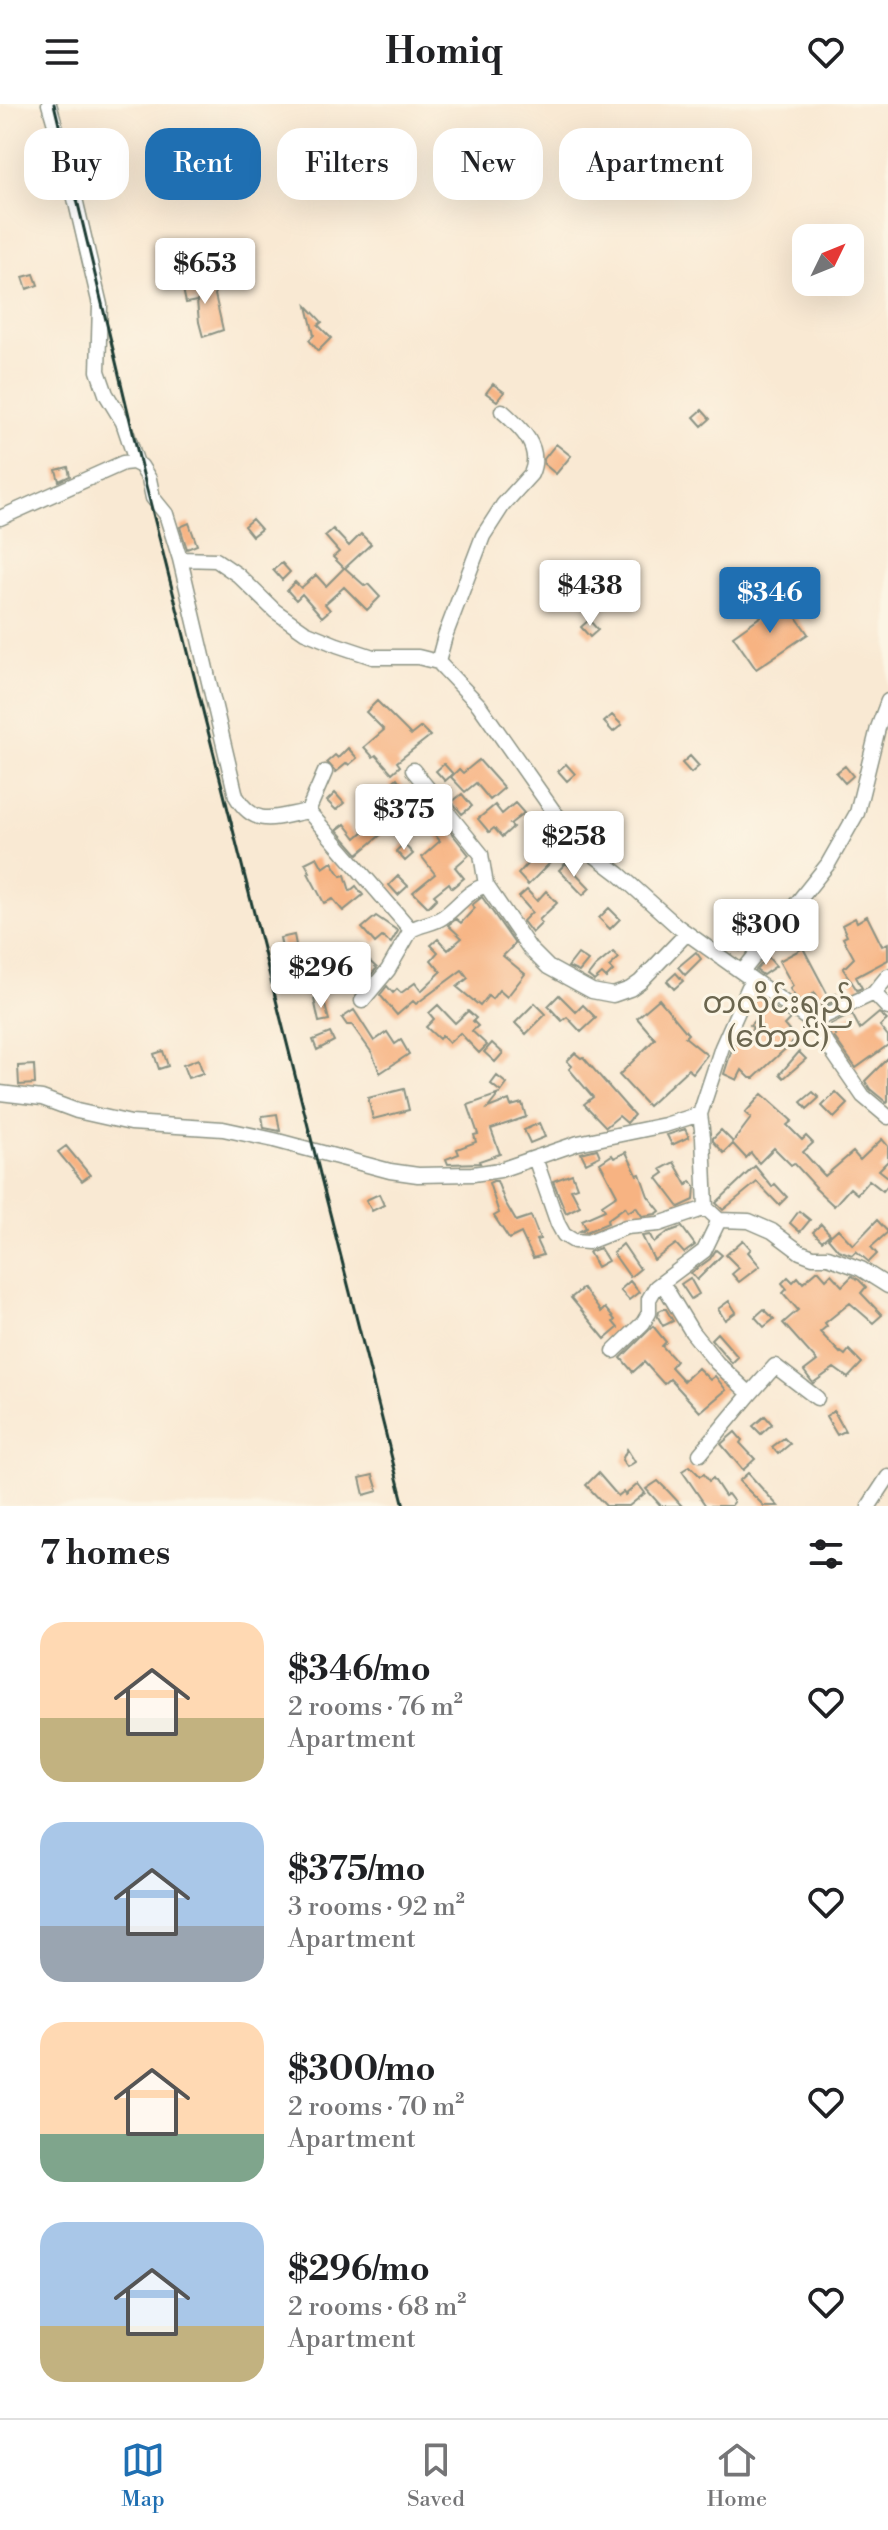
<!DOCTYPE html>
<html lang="en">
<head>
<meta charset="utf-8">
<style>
  body { margin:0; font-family:"Libre Bodoni","Noto Sans Myanmar",serif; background:#f6f6f6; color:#202124; height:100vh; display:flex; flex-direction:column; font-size:30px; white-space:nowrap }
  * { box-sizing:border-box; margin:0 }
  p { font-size:26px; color:#757577 }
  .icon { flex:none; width:44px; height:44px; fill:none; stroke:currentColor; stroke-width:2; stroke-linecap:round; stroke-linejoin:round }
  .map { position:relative; height:1402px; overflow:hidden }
  .details { display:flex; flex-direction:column; background:#fff; flex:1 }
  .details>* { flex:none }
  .hud { position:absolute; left:24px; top:24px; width:840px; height:72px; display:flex; gap:16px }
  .needle { width:52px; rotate:47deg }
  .buttons { position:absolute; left:792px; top:120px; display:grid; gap:16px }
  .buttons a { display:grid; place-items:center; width:72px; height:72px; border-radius:16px; background:#fff; box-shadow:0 8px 32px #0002; font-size:40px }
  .price { position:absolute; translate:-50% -68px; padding:0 18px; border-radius:8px; background:#fff; color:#222; font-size:26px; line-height:52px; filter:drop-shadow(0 2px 4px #0008) }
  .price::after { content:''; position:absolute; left:50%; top:48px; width:24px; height:18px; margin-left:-12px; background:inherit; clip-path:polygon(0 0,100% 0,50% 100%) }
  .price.current { background:#1f6fb2; color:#fff }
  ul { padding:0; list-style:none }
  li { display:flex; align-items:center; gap:24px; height:200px; padding:0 40px }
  li span { display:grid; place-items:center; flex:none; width:224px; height:160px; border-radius:24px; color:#555 }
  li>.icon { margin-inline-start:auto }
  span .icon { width:96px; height:96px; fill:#fffc; stroke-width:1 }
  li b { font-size:34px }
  h2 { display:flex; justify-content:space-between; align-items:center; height:96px; padding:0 40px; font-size:34px }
  .chip { padding:0 28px; border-radius:24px; background:#fff; box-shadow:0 8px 32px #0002; font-size:28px; line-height:72px }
  .chip.current { background:#1f6fb2; color:#fff }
  header { display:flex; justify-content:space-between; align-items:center; height:104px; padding:0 40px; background:#fff; font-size:36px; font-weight:800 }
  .dock { display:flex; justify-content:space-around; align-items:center; height:112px; border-top:2px solid #e0e0e0; background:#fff; font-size:22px; color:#757577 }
  .dock a { display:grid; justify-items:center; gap:4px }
  .dock .current { color:#1f6fb2 }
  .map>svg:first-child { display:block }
  .building { fill:#f7b382 }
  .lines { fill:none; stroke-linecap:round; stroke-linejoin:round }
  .minor-casing { stroke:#8c9384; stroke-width:17 }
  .minor { stroke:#fff; stroke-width:14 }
  .rail { stroke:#1f3d34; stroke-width:3 }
  .labels { text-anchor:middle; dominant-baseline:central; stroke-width:6; stroke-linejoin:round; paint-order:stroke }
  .quarter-label { font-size:30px; fill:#6b664f; stroke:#fcf5e5 }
</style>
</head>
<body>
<header><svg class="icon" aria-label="menu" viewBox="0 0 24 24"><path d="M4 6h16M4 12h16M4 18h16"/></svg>Homiq<svg class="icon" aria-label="heart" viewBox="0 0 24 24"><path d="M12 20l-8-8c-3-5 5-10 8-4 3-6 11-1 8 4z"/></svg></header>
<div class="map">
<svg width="888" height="1402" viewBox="0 0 888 1402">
  <rect width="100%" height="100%" fill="#fcf5e5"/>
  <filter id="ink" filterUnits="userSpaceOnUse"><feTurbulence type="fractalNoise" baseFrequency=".0125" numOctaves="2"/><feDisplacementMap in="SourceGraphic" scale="16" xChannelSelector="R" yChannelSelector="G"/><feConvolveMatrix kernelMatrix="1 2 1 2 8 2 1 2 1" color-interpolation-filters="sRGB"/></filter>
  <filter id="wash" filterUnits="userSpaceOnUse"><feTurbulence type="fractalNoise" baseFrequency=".006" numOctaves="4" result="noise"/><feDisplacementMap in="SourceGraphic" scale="32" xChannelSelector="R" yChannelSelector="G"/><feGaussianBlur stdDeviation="1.8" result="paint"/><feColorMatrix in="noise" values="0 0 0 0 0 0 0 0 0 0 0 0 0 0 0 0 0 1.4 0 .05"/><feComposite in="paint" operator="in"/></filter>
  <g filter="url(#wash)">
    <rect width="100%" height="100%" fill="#f9e9d3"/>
    <g id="blocks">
      <!-- building -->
      <path class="building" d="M34,170L38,181L27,185L23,173Z
        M211,173L223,226L203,233L199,218L197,197L186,199L183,185L195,183L194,176Z
        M307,202L322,218L318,221L331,234L318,247L309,236L314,231Z
        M493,280L504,288L497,297L486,289Z
        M702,306L710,315L702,322L694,313Z
        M556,340L571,352L556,370L544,360V355Z
        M68,363L70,372L59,377L56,366Z
        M252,415L261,425L252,432L244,422Z
        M189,419L197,441L187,445L180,423Z
        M333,425L349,442L361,430L371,440L345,464L365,482L368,480L380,493L367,506L344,483L325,500L330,506L322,513L302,490L296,496L287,486L295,478L301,484L316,471L326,482L344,464L333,453L339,448L325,432Z
        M282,459L290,468L282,476L273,466Z
        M784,496L808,530L756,565L733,532Z
        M589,516L598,526L590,533L581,523Z
        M377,597L411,631L421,623L430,632L397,658L400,662L392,669L376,651L373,653L364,643L384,626L366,608Z
        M612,611L622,621L613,628L604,618Z
        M348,644L357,654L349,661L347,659L336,668L327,658L335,651L338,654Z
        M690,652L699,662L691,669L682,659Z
        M479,656L504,684L490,696L476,679L465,688L451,673L459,665L463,669Z
        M444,660L453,670L445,677L436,667Z
        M566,660L575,670L567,677L558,667Z
        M845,662L853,672L845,679L836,669Z
        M397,674L417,700L398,715L401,719L393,726L390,723L358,750L337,726L345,720L356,734L373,719L376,723L399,702L395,697L400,693L389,681Z
        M335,689L344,699L336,706L327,697Z
        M462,690L472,702L462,710L452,698Z
        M515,699L524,709L510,720L513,723L502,733L494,724L489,728L478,715L495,701L502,710Z
        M442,717L469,751L455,763L464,774L452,784L449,779L434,791L437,794L428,803L413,788L435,770L422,753L440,737L431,726Z
        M537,723L546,733L538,740L529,730Z
        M404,740L413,750L405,757L396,747Z
        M541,745L552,757L528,781L518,770Z
        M317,753L323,764L332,758L341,772L345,771L350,787L356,782L363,791L343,807L333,795L324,799L308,769L310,768L305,759Z
        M566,759L590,784L583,791L559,766Z
        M398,772L408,782L398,791L389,781Z
        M527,786L537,797L546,787L557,799L539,816L542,819L532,829L523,817L532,808L519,793Z
        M482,793L515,840L503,852L525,870L507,893L499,886L492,895L488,892L480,902L457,883L468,874L462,866L416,900L413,897L397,911L380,891L387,882L393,889L397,885L401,889L415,879L421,887L441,868L431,856L438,848L431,841L438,835L448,846L462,834L448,821L456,815L461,819L475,804L472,801Z
        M609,804L620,815L610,825L599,814Z
        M376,812L398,827L391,839L382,833L375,839L362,824Z
        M867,812L882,842L888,839V856L856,873L862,884L857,886L843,865L854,854L843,834L847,832L842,821L855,814L857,818Z
        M738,825L753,836L746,846L743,843L740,847L731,841L734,837L731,835Z
        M294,831L296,841L282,844L280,834Z
        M803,844L829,893L836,890L839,895L821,903L814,889L800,898L796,894L790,885L793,882L779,857Z
        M613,848L619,854L609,863L613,867L606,874L602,870L594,877L592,875L588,872L595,863Z
        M696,848L701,855L685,871L678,863Z
        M361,849L377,864L364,879L357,870L363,866L354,855Z
        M578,850L588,857L579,868L568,863Z
        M768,853L776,862L763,871L756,866Z
        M676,869L683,877L674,885L667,877Z
        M559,891L576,908L583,901L596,914L581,928L567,913L562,917L548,902Z
        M757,891L790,915L784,921L796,935L754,974H750L742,966L737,976L724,970L733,942L753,924L750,921L761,910L751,902Z
        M323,894L329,916L319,918L314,895Z
        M659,895L688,930L685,933L707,951L693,969L688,965L648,1002L619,971L655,935L637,914Z
        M535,899L546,910L526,930L515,919Z
        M438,901L455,919L468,907L476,914L473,917L478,922L472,927L487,941L479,949L460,929L449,939L442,931L439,935L426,923L434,915L429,909Z
        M354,906L374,937L387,928L395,940L401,936L409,950L380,969L372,949L352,921H347L342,914Z
        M879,909L887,916L880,922L888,932V941L856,964L834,933L836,932L830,921L852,910L860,925Z
        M330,929L334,937L317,946L313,936Z
        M492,939L503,949L495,958L484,948Z
        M163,947L168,962L159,965L154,950Z
        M799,948L806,955L784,974L780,970Z
        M575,949L581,954L583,953L634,1011L627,1019L619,1012L606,1023L584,1000L593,993L569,965L572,962L567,957Z
        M888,954V998L887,999L870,985L865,977Z
        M198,955L203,969L188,974L183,961Z
        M34,961L35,980L19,981L18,962Z
        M497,972L507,980L501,988L491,980Z
        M404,985L409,1006L373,1015L368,994Z
        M813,988L819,994L807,1005L801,998Z
        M836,988L848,1000L834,1014L822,1002Z
        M499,990L488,1004L509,996L511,1002L522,999L526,1013L491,1025L500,1050L479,1057L480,1059L448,1060L446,1055L459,1050L457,1045L476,1038L474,1031L478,1030L468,1001Z
        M762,990L792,1017L787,1021L802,1036L806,1032L813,1039L803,1048L825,1072L853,1048L860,1056L882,1035L888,1042V1057L879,1066L888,1073V1081L883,1087L869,1076L857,1090L850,1084L834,1102L815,1084L816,1083L794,1059L791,1061L774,1044L759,1059L751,1049L746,1054L733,1040L724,1049L713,1037V1034L721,1026L733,1038L751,1014L745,1009Z
        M277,1010L280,1027L264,1024L262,1012Z
        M539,1019L545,1033L530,1039L524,1026Z
        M685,1025L689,1033L672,1041L667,1031Z
        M66,1042L90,1071L82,1077L58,1048Z
        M597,1045L600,1052L586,1059L581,1049Z
        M626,1048L637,1071L640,1070L648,1092L660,1107L656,1110L642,1112L636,1103L628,1108L625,1103L607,1116L608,1119L586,1128L580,1127L586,1124L582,1116L605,1106L602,1101L617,1091L600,1059L612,1051L614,1054Z
        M674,1058L687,1081L691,1077L695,1082L694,1096L679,1103L657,1074L664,1069L661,1065Z
        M755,1062L772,1083L775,1080L787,1093L779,1101L757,1078L723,1106L716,1099Z
        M572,1070L577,1083L571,1085L580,1102L566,1109L553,1077Z
        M493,1077H497L505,1098L516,1117L531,1112L540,1135L536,1136L543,1151L533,1154L521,1129L509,1135L494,1112L499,1109L489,1079Z
        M379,1090L384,1101L372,1107L366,1096Z
        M799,1107L810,1116L800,1128L790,1119Z
        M877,1116L888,1128L871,1143L877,1150L869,1158L856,1147L852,1151L838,1146L828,1134L838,1125L853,1141Z
        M821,1120L830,1130L822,1137L813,1128Z
        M682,1123L695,1141L684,1149L676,1140L654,1156L642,1132L650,1131L654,1139L668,1128Z
        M743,1136L751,1145L748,1148L760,1162L739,1178L732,1170L739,1164L726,1151Z
        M623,1140L640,1165L630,1173L613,1149Z
        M600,1144L608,1157L597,1163L589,1148Z
        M716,1146L722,1151L697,1176L691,1169L710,1155Z
        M818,1166L826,1175L831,1170L842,1182L852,1172L859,1176L866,1183L861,1189L882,1211L873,1219L850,1199L825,1219L827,1222L820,1228L840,1249L841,1248L845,1251L849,1246L862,1259L848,1274L834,1264L813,1279L804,1267L817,1257L783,1219L798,1206L783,1189L787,1185L782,1179L788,1173L793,1178L798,1173L803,1179Z
        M690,1174L699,1190L691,1195L681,1180Z
        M630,1177L639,1188L629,1196L620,1186Z
        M583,1184L601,1208L605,1204L615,1216L613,1218L618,1224L605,1235L571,1194Z
        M729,1197L736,1208L725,1216L718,1205Z
        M663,1205H666L673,1217L663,1222L658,1213L659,1207Z
        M764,1205L774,1215L764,1223L755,1213Z
        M653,1222L666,1238L662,1242L676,1257L671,1263L684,1277L698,1264L710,1276L715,1272L726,1286L700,1308L670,1275L664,1280L644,1258L633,1268L621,1254Z
        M717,1229L738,1253L732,1259L711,1235Z
        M834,1307L845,1327L837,1331L826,1312Z
        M765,1312L772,1320L761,1330L753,1322Z
        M735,1328L742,1336L740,1339L755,1355L743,1366L721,1340Z
        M784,1334L790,1340L778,1350L772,1343Z
        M627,1345L635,1358L627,1363L622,1356Z
        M690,1362L700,1372L704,1370L709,1377L713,1374L725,1392L728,1390L734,1398L731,1402H706L682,1367Z
        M598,1369L618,1392L623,1388L625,1391L638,1380L645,1389L629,1402H606L586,1381Z
        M748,1369L767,1390L778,1402H764L739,1377Z
        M373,1371L378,1387L364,1391L360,1374Z
        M658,1377L669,1388L682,1402H661L646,1385Z"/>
    </g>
  </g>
  <g filter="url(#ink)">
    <use href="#blocks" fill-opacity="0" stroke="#8c9384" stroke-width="2"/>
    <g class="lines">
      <!-- minor casing -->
      <g class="minor-casing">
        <path id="minor" d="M49,0L69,69L100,201L98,267L106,290L123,318L137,360
          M0,414L123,359L133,358L141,362L149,375L153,394L166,410L180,455L236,692C255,725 276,713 308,707L411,826
          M180,455L216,456L238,471L275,507L305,528L337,541L373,553H418L438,558L479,601L554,708L590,748L619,770L677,822L812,918L874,889L888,904
          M438,558L445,532L483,432L503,401L531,370C543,343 520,323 502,307
          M413,666L481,750L486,781
          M308,707L325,668
          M742,868L828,760L857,709L878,624L888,597
          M874,889L888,872
          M362,897L388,866L411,826C421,820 433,820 443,813C458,803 467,787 486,781L530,845L548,863L592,887L613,891L630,885L640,878L687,829
          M812,918L863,992L888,1013
          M0,989L42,994L77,1007L131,1019L223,1025L274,1036L390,1067L418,1071L473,1070L500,1066L578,1039L665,1021L700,1010
          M535,1054L558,1120L564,1131L574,1137L588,1138L626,1123L659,1120L706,1104
          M719,1116L749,1117L772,1127L800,1148L813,1153H828L861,1165L888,1182
          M663,1180L692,1228L717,1259L750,1290L700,1350
          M614,1247L643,1219L649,1209V1195L656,1183L704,1147L719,1116L706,1104L703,1033L700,1010L722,943L752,876
          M750,1290L775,1262L817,1294
          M869,1402L888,1373"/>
      </g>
      <!-- minor -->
      <use href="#minor" class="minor"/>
      <!-- rail -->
      <path class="rail" d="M54,0L141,362L404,1402"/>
    </g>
  </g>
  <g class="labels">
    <!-- quarter labels -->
    <g class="quarter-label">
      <text x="778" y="900">တလိုင်းရှည်<tspan x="778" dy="34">(တောင်)</tspan></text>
    </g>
  </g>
</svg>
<div class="buttons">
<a><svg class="needle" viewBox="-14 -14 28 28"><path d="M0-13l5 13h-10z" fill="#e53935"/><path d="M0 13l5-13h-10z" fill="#757577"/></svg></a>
</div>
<b class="price" style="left:205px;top:202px">$653</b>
<b class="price" style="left:590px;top:524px">$438</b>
<b class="price current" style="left:770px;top:531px">$346</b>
<b class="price" style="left:404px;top:748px">$375</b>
<b class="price" style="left:574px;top:775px">$258</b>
<b class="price" style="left:766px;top:863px">$300</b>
<b class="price" style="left:321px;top:906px">$296</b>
<div class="hud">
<a class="chip">Buy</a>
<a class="chip current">Rent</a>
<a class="chip">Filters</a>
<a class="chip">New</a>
<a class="chip">Apartment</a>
</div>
</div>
<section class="details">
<h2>7 homes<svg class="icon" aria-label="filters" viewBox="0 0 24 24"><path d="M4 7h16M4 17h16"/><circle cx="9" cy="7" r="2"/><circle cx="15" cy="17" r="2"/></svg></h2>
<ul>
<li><span style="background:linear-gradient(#ffd9b3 60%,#c2b280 0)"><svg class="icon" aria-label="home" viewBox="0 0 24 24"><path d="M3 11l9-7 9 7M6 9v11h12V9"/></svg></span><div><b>$346/mo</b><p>2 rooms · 76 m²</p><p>Apartment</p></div><svg class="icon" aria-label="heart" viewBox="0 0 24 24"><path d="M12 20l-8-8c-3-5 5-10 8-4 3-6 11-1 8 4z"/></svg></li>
<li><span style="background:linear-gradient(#a9c7e8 65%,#9aa5b1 0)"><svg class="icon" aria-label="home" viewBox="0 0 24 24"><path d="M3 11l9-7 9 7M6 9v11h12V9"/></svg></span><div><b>$375/mo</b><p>3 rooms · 92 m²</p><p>Apartment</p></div><svg class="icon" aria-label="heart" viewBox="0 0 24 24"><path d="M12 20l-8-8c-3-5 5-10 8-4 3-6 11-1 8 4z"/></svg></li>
<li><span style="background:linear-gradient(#ffd9b3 70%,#7fa58c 0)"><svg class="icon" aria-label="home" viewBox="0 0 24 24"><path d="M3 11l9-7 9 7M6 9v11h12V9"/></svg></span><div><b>$300/mo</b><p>2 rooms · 70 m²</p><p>Apartment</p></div><svg class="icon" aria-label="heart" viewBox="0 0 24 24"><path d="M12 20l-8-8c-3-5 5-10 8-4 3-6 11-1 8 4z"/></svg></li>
<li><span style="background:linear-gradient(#a9c7e8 65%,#c2b280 0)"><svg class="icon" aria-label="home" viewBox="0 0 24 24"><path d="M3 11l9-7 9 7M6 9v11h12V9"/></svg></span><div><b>$296/mo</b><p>2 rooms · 68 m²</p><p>Apartment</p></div><svg class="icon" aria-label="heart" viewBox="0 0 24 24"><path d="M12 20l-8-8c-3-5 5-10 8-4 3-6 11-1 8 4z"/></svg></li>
</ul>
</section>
<nav class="dock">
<a class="current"><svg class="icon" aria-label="map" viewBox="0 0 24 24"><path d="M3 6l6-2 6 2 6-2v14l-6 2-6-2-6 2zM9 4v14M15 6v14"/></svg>Map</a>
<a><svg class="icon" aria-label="saved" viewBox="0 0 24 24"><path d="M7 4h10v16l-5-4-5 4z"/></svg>Saved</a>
<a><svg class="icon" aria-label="home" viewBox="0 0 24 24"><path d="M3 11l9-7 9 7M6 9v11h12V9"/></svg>Home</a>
</nav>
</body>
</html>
